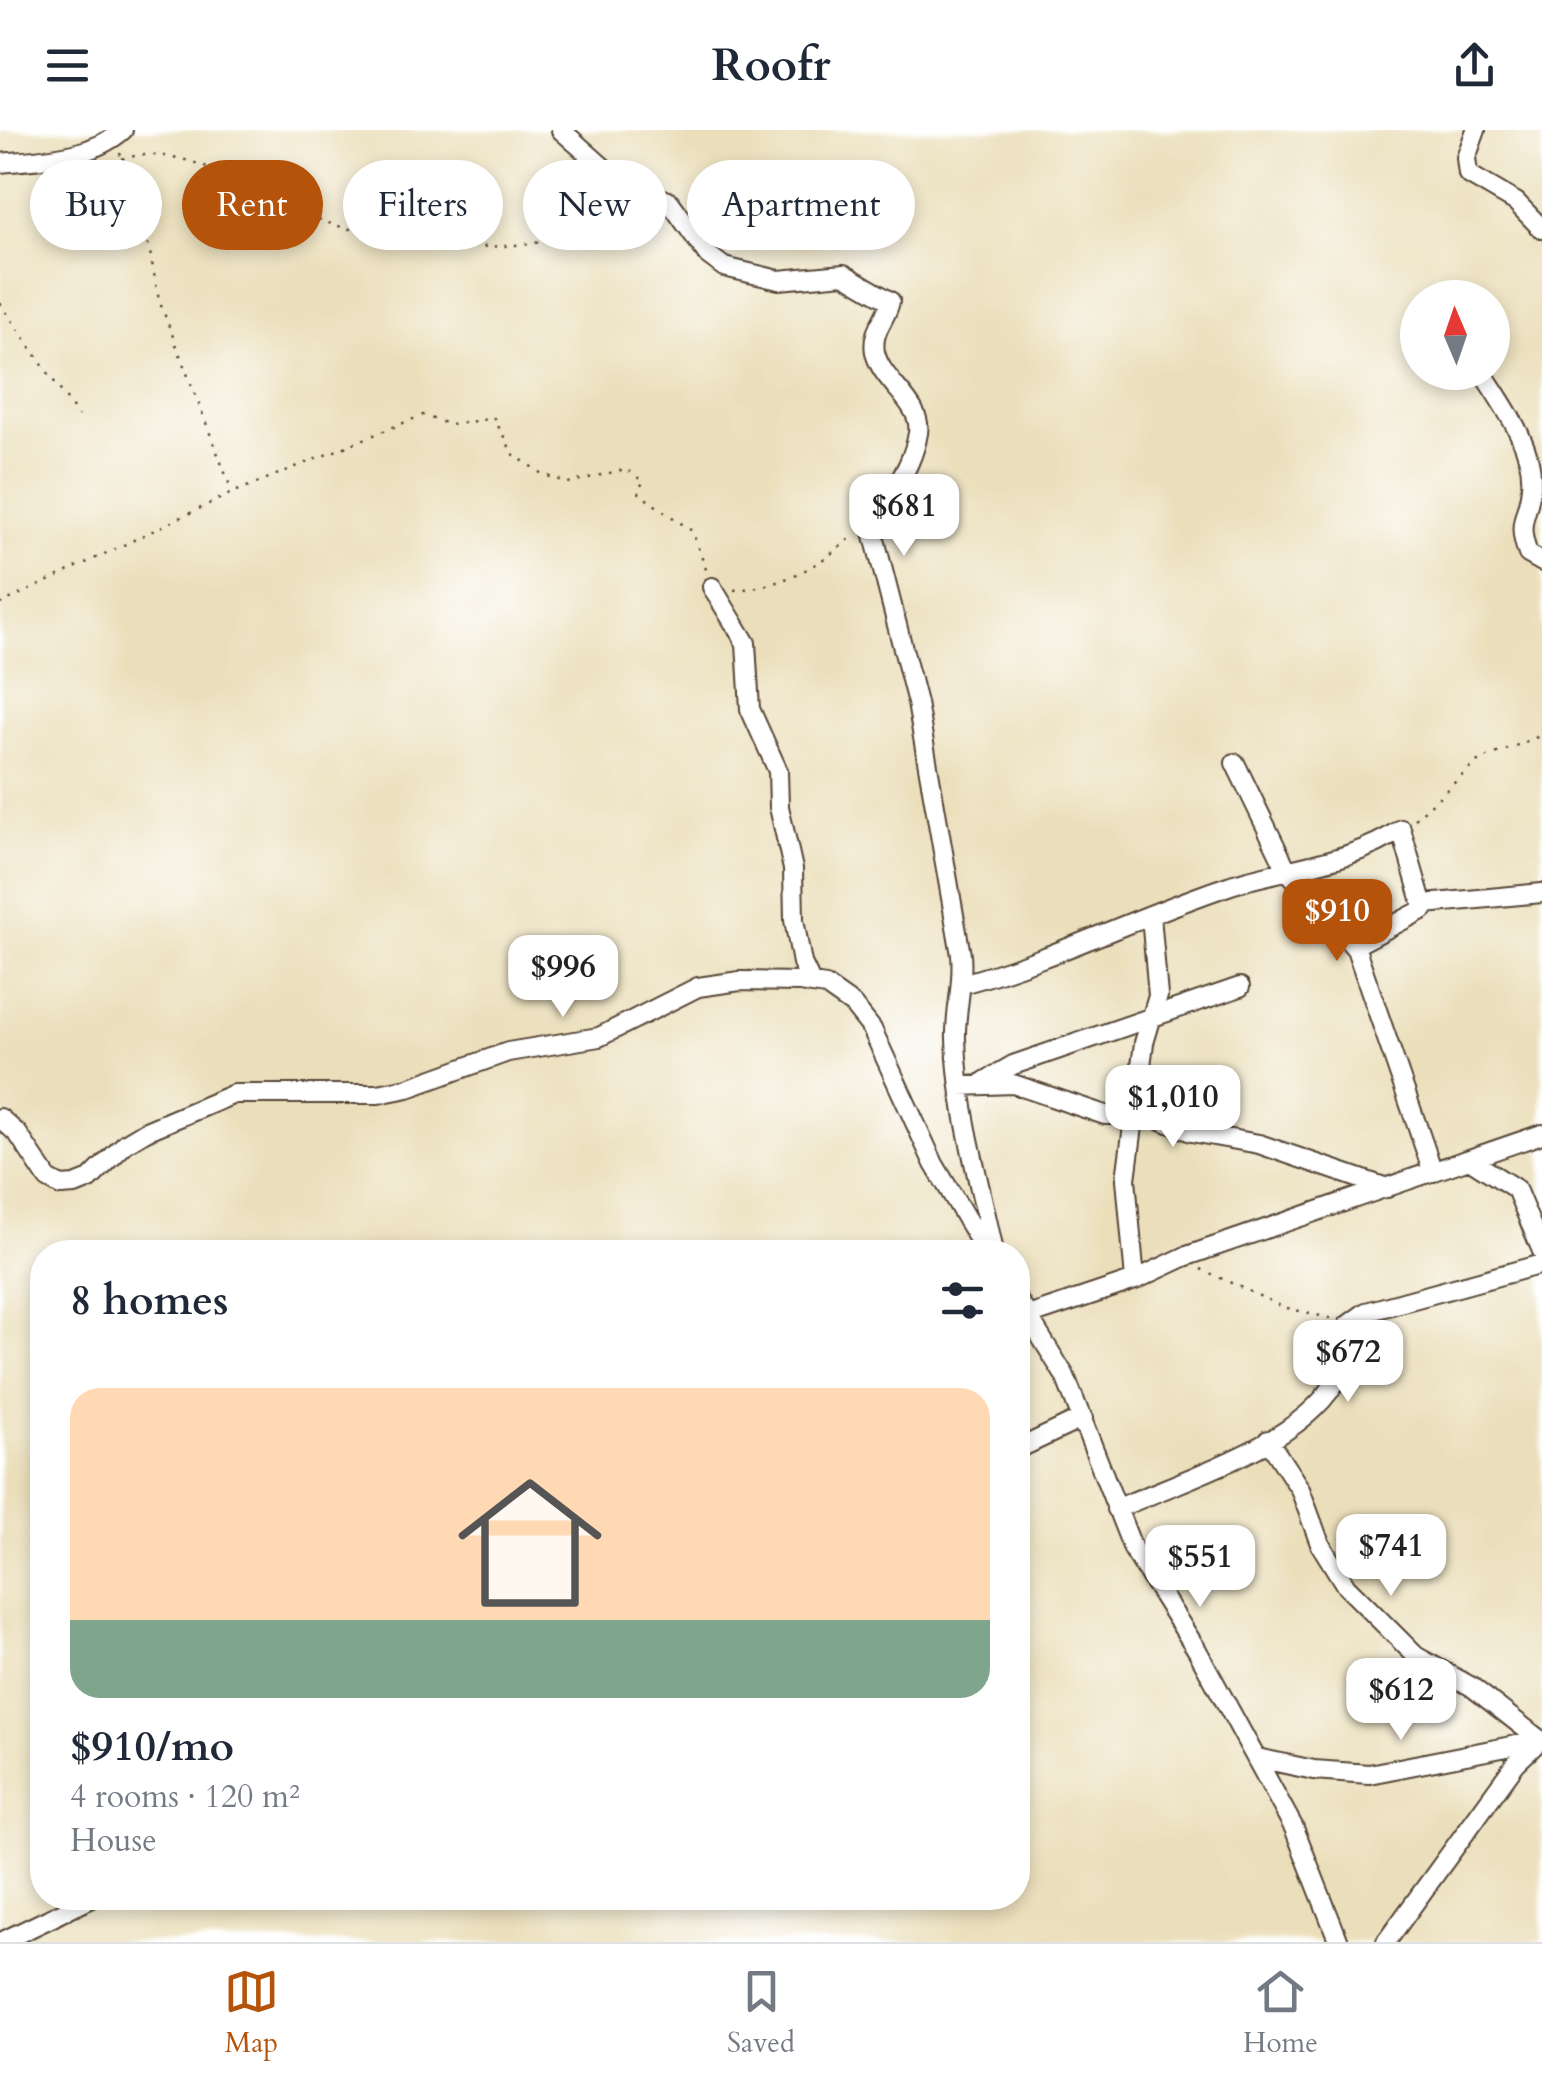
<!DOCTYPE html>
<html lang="en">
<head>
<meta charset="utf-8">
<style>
  body { margin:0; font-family:Cardo,serif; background:#f6f6f7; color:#1f2937; height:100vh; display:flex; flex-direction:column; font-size:38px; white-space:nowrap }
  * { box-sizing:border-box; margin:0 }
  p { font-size:32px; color:#747a83 }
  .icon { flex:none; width:55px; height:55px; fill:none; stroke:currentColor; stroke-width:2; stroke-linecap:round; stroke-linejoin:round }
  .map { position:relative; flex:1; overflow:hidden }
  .details { position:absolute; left:30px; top:1110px; width:1000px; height:670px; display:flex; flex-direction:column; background:#fff; border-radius:40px; box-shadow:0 5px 15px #0003 }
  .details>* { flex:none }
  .top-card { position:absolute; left:30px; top:30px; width:1000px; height:90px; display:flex; gap:20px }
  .needle { width:65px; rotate:358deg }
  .buttons { position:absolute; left:1400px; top:150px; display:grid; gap:20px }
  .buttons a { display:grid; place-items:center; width:110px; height:110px; border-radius:50%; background:#fff; box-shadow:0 5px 15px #0003; font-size:50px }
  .price { position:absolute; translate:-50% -85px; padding:0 22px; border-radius:20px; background:#fff; color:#222; font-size:32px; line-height:65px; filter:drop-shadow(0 2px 5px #0008) }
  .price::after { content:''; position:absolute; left:50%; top:60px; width:30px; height:22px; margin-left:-15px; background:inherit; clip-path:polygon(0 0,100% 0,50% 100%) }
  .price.on { background:#b45309; color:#fff }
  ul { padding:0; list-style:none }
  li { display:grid; align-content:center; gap:20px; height:530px; padding:0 40px }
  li+li { border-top:2px solid #e0e1e3 }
  li span { display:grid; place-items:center; height:310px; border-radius:30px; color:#555 }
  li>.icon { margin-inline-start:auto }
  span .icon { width:180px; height:180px; fill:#fffc; stroke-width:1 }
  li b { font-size:42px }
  h2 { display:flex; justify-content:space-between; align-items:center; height:120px; padding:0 40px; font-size:42px }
  .chip { padding:0 35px; border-radius:45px; background:#fff; box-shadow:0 5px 15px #0003; font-size:35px; line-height:90px }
  .chip.on { background:#b45309; color:#fff }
  header { display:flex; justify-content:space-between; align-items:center; height:130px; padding:0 40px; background:#fff; font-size:45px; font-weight:600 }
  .dock { display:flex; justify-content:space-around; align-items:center; height:140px; border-top:2px solid #e0e1e3; background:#fff; font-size:28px; color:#747a83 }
  .dock a { display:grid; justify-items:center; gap:5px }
  .dock .on { color:#b45309 }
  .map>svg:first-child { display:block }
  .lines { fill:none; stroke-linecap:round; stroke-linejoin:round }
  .minor-casing { stroke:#554536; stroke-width:22 }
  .path { stroke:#554536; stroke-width:2.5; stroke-dasharray:2.5 8; stroke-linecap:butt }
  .minor { stroke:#fff; stroke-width:18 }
</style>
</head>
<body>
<header><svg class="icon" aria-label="menu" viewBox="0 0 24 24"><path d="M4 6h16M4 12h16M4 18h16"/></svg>Roofr<svg class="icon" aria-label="share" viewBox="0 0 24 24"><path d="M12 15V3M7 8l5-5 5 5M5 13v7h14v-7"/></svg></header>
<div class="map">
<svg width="1542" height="1812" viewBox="0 0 1542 1812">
  <rect width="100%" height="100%" fill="#fff"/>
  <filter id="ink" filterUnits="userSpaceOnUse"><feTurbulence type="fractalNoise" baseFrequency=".01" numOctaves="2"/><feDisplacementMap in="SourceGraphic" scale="20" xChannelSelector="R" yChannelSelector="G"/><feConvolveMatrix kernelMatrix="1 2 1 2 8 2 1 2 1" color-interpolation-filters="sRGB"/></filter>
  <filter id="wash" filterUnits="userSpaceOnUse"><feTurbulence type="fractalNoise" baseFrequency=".0048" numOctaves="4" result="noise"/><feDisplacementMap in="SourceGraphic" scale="40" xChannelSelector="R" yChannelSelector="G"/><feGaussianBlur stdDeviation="2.25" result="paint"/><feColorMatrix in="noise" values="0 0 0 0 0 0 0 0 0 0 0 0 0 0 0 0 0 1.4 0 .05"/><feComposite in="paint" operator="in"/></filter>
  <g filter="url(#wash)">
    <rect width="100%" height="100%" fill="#ebdfbb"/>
  </g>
  <g filter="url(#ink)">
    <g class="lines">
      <!-- minor casing -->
      <g class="minor-casing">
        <path id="minor" d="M561,0L614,47L670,72L708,125L724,137L779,150L844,144L890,171C887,189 871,200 875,222C881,252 923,273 918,303C915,322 905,345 893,360C884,370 873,377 870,390L917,573L961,825C964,854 955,880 956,909C958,982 980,1052 994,1122
          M1476,0L1466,28L1468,44L1516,72L1542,99
          M0,33C42,29 90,29 123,0
          M1482,242C1502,274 1535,317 1531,356C1529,387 1515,389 1528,424L1542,432
          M712,457L746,513L750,579L778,641L779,677L793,739L794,790L802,833L812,854
          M1235,633L1287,740L1356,819L1433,1042
          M1425,774L1542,763
          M962,854C1054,829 1138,786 1228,756C1282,738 1354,733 1401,699L1424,779L1354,816
          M985,951L1013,935L1240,857
          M960,956L1013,954L1105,985H1149L1191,1002L1259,1014L1387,1058
          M0,988L18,1004L48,1049L61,1056L75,1055L90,1049L126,1013L146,1001L234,964H378L408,958L508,922L599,907L698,857L740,851L800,852L826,856L853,875L872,899L934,1034L986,1122
          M1469,1029L1516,1059L1542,1121
          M1135,1150L1126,1049L1144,913L1158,866L1151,786
          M1018,1170L1065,1246L1133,1419L1197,1520L1294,1698L1339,1812
          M1028,1186L1135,1150L1184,1127L1542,1004
          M1268,1310L1300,1359L1320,1414L1346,1456L1416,1526L1472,1557L1540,1610L1516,1633L1386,1812
          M1018,1319L1083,1288
          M1116,1379C1181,1350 1296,1316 1334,1254C1345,1235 1340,1215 1348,1195L1366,1182L1542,1134
          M1257,1628L1314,1640L1369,1644L1542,1610
          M1,1812L92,1768"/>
      </g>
      <!-- path -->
      <path class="path" d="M120,23L149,117L159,170L232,361
        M122,29C193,7 275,80 342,97C396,111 460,121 516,115C566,110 616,97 667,95
        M0,173L78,286
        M734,460C782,457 820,436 855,404
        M0,474L232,363L423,285L450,295L494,288L513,324L542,344L568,353L626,339L644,352L637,360L641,365L692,401L707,442
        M1415,689L1478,631L1537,607L1542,598
        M1201,1139L1283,1177L1333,1189"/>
      <!-- minor -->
      <use href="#minor" class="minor"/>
    </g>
  </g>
</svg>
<div class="buttons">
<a><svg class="needle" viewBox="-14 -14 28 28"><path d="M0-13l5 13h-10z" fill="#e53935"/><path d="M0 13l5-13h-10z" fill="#747a83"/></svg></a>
</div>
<b class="price" style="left:904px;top:429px">$681</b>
<b class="price on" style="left:1337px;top:834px">$910</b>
<b class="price" style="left:563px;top:890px">$996</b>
<b class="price" style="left:1173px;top:1020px">$1,010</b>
<b class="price" style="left:1348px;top:1275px">$672</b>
<b class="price" style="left:1391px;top:1469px">$741</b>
<b class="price" style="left:1200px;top:1480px">$551</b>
<b class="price" style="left:1401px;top:1613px">$612</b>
<div class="top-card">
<a class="chip">Buy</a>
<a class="chip on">Rent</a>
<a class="chip">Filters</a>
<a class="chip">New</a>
<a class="chip">Apartment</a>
</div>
<section class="details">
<h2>8 homes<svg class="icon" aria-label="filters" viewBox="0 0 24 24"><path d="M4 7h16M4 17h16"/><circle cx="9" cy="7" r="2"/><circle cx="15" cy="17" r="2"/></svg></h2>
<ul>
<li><span style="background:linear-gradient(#ffd9b3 75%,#7fa58c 0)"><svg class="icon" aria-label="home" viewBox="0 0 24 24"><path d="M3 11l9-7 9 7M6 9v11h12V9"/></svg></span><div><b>$910/mo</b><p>4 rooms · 120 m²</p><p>House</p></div></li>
</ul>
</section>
</div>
<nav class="dock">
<a class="on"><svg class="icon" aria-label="map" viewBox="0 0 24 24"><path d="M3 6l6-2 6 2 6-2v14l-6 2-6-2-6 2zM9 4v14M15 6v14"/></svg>Map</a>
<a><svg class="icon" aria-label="saved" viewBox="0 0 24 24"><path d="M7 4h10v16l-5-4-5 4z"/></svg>Saved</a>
<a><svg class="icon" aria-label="home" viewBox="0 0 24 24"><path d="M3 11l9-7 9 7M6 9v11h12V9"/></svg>Home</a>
</nav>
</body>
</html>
